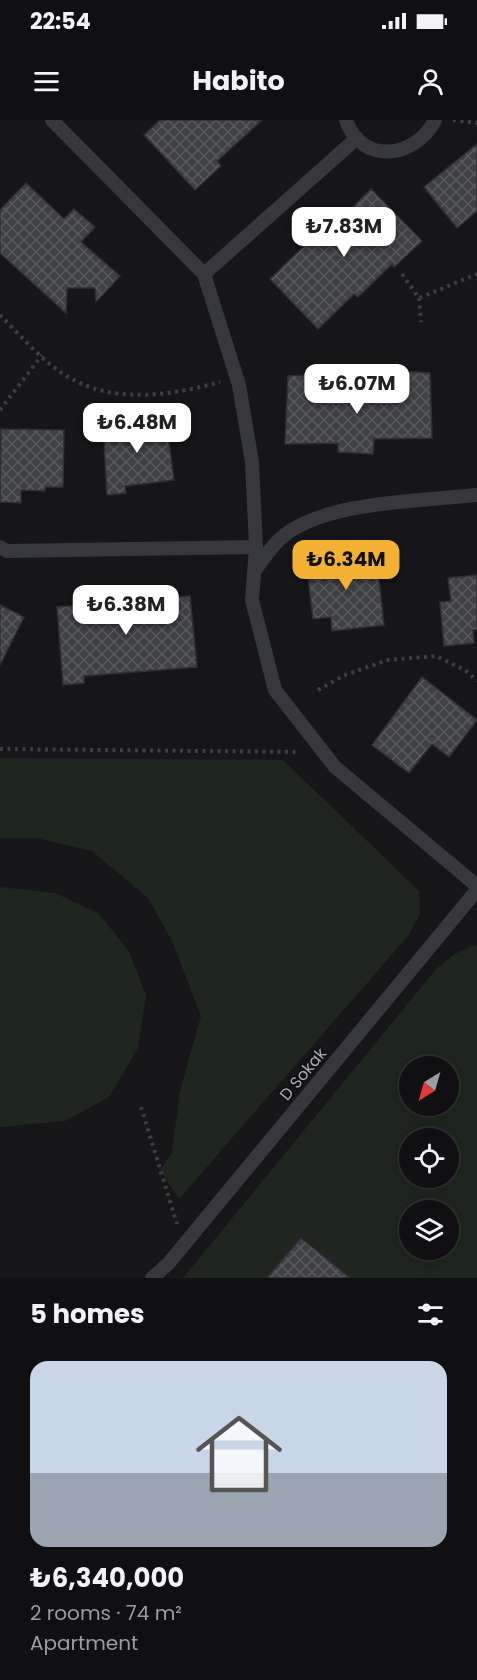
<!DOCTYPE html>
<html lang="en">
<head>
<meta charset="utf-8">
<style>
  body { margin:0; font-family:Poppins,sans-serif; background:#1e1e20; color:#f1f3f6; height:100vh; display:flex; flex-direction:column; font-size:22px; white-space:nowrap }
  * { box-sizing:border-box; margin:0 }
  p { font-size:20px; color:#9c9d9f }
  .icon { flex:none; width:33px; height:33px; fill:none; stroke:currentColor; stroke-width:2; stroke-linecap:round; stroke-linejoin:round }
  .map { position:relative; height:1158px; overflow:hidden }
  .sheet { display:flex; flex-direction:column; background:#101012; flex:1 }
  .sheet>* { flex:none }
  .needle { width:39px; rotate:217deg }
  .tools { position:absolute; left:399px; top:936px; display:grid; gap:12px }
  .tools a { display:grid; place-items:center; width:60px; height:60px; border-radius:50%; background:#101012; box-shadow:0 3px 15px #0003,0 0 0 2px #303032; font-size:30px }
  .price { position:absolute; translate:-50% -51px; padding:0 14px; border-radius:12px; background:#fff; color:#222; font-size:20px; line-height:39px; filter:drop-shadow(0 2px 3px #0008) }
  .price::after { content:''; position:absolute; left:50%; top:36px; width:18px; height:14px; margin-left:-9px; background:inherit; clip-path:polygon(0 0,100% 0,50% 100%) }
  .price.active { background:#f2b134; color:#111 }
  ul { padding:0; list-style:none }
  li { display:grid; align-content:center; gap:12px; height:318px; padding:0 30px }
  li span { display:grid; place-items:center; height:186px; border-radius:18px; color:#555 }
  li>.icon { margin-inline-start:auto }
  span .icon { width:108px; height:108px; fill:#fffc; stroke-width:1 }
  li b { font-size:26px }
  h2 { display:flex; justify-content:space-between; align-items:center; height:72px; padding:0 30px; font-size:26px }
  .status { display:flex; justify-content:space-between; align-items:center; height:42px; padding:0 30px; background:#101012; direction:ltr }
  .status svg { height:16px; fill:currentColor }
  header { display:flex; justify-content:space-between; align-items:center; height:78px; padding:0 30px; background:#101012; font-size:27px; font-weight:700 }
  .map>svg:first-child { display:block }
  .grass { fill:#1e261f; fill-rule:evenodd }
  .building { fill:url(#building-cross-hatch); stroke:#303034; stroke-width:1.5 }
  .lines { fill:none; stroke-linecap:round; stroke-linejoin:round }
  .path { stroke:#3d3f44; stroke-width:4; stroke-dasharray:3 4.5; stroke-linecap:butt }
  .service { stroke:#37383d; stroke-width:14 }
  .labels { text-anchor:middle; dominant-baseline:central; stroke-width:4.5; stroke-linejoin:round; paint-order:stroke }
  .street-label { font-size:16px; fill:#a8adb8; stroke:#111113 }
</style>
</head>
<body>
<div class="status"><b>22:54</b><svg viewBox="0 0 49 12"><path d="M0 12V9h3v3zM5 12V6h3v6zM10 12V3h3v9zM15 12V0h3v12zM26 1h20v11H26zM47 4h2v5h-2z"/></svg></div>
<header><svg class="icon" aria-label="menu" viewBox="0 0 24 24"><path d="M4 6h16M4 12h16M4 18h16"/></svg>Habito<svg class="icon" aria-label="person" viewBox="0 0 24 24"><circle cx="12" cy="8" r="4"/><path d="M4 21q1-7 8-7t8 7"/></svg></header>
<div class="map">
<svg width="477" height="1158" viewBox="0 0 477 1158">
  <defs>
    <pattern id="building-cross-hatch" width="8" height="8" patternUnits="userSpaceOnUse" patternTransform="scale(1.5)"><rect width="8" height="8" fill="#404145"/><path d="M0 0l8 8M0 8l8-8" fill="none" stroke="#595a5e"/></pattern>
  </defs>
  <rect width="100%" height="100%" fill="#161618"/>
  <!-- grass -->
  <path class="grass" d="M0,638L283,640L419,771L420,794L408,816L179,1079L160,1050L172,1032L180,971L201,896L172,821L148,778L92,731L36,718H0Z
    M0,767L55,773L98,793L129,831L146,875L138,928L109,977L65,1001L0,1007Z
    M472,826H477V1158H350L302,1118L267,1158H183L437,848L455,834ZM410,946H448V986H410ZM410,1018H448V1058H410ZM410,1090H448V1130H410Z"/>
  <!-- building -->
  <path class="building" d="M160,0H262L217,41L221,46L195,70L144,15Z
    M477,24V91L457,108L424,67Z
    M26,63L64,99L74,89L95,107L81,122L120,156L96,182L95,168H67L66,193L0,133V90Z
    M371,69L422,121L394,147L392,144L358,177L354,174L318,209L270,159L307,123L300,117L323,95L334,106Z
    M400,251L430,253L432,318L374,319L373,334L338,332V323L285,324L288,256L322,254V281H396Z
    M166,299L174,360L125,366L126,373L107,375L103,304Z
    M1,309L64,310L63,367H45V371L21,370V383L0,382Z
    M376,433L384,505L332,511L331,497L313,499L306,441Z
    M477,455V510H473L474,523L444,526L440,482L451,481L448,458Z
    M137,466L139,480L190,476L197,547L84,556V563L63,565L57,487L108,483L107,469Z
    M0,485L24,497L0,545Z
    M422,557L477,600L449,637L432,624L409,653L372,625Z
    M301,1118L350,1158H267Z"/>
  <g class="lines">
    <!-- path -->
    <path class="path" d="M453,0L477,3
      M402,154L419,178L477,154
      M419,178L421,202
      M0,195C21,216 45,245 72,259C117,284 173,275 220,262
      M0,290L42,235
      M318,570L345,555L388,540L436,536L465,550L477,561
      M0,629L299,632
      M141,987L177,1104"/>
    <!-- service -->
    <path class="service" d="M52,0L204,154L239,265L252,342L256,427L252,480L275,570L335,647L477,766
      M346,0C361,45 415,39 435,0
      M204,154L357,18
      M0,427L7,431L256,427
      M254,452C262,441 270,428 280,419C321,381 422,381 477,375
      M152,1158L168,1144L477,770"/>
  </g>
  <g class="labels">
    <!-- street labels -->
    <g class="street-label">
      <text transform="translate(303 954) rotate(-50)">D Sokak</text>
    </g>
  </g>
</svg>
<div class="tools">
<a><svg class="needle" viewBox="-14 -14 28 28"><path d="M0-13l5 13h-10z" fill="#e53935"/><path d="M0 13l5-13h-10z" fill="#9c9d9f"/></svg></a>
<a><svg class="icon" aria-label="locate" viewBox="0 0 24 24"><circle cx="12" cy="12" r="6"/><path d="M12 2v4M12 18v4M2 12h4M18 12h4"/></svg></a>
<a><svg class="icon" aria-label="layers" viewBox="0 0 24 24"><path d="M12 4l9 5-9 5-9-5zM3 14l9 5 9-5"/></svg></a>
</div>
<b class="price" style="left:344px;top:138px">₺7.83M</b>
<b class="price" style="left:357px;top:295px">₺6.07M</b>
<b class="price" style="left:137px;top:334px">₺6.48M</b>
<b class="price active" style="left:346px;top:471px">₺6.34M</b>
<b class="price" style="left:126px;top:516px">₺6.38M</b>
</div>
<section class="sheet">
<h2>5 homes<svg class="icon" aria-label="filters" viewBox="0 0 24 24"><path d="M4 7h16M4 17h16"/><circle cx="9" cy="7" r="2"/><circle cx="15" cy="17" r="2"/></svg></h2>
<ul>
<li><span style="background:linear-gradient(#c9d6e8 60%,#9aa5b1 0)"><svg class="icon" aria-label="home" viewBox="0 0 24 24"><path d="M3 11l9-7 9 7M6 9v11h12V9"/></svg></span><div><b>₺6,340,000</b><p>2 rooms · 74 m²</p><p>Apartment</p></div></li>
</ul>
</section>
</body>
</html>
